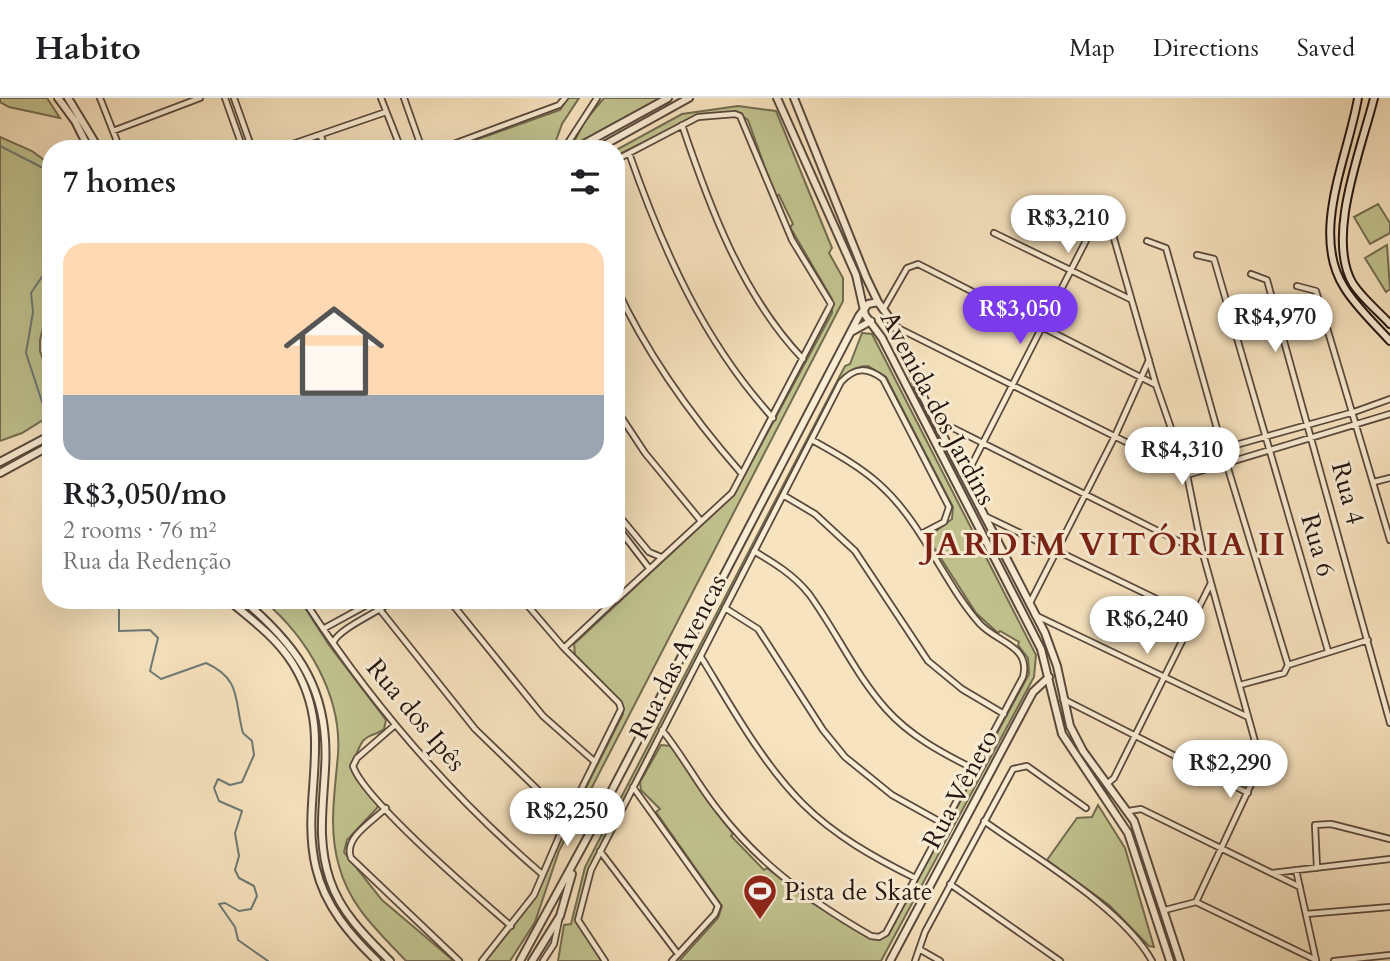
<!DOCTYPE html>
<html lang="en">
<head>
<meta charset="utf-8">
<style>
  body { margin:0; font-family:Cardo,serif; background:#f2f2f2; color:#202124; height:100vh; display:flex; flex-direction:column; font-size:26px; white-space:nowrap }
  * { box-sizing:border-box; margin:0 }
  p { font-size:23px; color:#757577 }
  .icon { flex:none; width:38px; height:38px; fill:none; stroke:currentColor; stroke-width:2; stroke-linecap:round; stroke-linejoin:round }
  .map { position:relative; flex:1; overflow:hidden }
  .sheet { position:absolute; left:42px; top:42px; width:583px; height:469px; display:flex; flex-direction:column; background:#fff; border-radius:28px; box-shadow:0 7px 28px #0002 }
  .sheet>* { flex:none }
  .price { position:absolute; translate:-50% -60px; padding:0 16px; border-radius:24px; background:#fff; color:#222; font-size:23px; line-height:46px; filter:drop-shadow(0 2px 4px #0008) }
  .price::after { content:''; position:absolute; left:50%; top:42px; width:21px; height:16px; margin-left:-10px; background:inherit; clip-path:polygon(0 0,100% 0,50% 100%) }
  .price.on { background:#7c3aed; color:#fff }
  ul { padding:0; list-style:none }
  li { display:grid; align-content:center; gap:14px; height:371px; padding:0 21px }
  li+li { border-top:2px solid #e0e0e0 }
  li span { display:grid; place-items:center; height:217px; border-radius:21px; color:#555 }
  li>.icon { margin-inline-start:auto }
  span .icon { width:126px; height:126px; fill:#fffc; stroke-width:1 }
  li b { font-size:30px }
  h2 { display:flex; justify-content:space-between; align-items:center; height:84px; padding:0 21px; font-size:30px }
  header { display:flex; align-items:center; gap:42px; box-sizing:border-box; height:98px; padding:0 35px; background:#fff; border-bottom:2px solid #e0e0e0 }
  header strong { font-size:33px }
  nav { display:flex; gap:38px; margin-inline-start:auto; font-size:24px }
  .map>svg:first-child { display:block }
  .green { fill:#c1c38f; stroke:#726c50; stroke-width:2 }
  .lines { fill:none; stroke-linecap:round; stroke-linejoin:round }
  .stream { stroke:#6e7a75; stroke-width:2 }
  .minor-casing { stroke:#59483c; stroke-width:8 }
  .tertiary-casing { stroke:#59483c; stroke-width:10 }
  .secondary-casing { stroke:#241510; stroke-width:10 }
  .minor { stroke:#faedd5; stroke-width:4.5 }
  .tertiary { stroke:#faedd5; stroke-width:6 }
  .secondary { stroke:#faedd5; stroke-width:6 }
  .labels { text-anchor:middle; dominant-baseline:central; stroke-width:6; stroke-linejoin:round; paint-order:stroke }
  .street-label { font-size:26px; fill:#241510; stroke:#faedd5 }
  .poi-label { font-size:26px; fill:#241510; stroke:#faedd5; text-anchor:start }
  .district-label { font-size:33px; font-weight:bold; letter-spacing:2px; fill:#7a1f14; stroke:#faedd5 }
</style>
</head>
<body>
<header>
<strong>Habito</strong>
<nav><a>Map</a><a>Directions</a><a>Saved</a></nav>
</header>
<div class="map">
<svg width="1390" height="863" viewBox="0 0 1390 863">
  <rect width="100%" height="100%" fill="#f7e3bf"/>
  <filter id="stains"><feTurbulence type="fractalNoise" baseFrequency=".00286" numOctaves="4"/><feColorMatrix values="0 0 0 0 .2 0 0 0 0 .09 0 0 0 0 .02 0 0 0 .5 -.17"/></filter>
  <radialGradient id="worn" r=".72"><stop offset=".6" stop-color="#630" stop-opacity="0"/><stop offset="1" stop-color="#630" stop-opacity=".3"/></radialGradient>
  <!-- green -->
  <path class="green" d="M0,0H47L60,20L9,9L0,4Z
    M568,0H579L562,26L553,51H450L560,12Z
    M604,0H661L571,50L584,24Z
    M738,8L776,13L832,150L829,155L843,180V203L559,753L535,824L510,863H485L535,800L559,743L623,616L622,605L575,557L574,546L734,397L832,215V201L790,129L793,126L779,97L775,98L748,22C724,0 642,45 616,58V52L682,16Z
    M0,39L32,53L51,67V198L40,242V253L51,284V317L22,335L0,343Z
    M1378,106L1390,125V135L1370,146L1354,119Z
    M1387,147L1390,191L1386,194L1365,160Z
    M862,235L872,236L1036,557L1034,579L881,863H679L718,820L722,808L656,714L660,711L641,692L640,684L661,647L672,648L733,736L731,738L764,772L767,770L812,805L869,839L879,841L889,835L1029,576L1028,560L1018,547L1019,544L1000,533L998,535L976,515L931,445L932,436L952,421L953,409L886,279L868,268C836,267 823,317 810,341L589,772L576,823L602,863H558L564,827L571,826L585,769L845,268L850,266Z
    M263,502H300L329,547L386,622L384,631C378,637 366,636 361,646C339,689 367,675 378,709L347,742L344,754L382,802L454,863H406C378,833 350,809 339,768C328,731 335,694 338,656C342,597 307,539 263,502Z
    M1098,707L1125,750L1154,849L1149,848L1109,807L1047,762L1077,720L1092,719Z"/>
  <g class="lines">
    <!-- stream -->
    <path class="stream" d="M0,48L43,70L50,167L31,195L33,214L26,255L45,313
      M116,502L119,506V533L150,532L158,540L150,573L161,581L206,565C242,581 234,603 243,635L252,643L254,657L242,684L230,687L218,681L214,690L219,703L242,713L235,735L239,758L235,772L239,780L254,788L257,798L251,811L239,813L225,805L219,806L235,829L238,842L268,863"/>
    <!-- minor casing -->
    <g class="minor-casing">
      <path id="minor" d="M100,0L120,51
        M225,0L242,48
        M234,0L250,45
        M381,0L401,51
        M404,0L422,51
        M682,27C710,110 742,197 803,261
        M113,33L200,0
        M321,38L325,51
        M240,51L250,45L262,51
        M278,51L386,14
        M440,51L559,7L565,0
        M564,51L597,0
        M629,55C663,152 703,243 773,320
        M616,62L698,19L735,16L740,18L792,142L831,206L732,395L616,502
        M994,135L1130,201
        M1113,137L1156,287L1182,362
        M1147,143L1166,150L1223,352
        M1197,157L1214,161L1328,553
        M1251,176L1267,182L1390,625
        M1297,188L1316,193L1390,442
        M616,189C648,259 692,319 742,376
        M883,212L907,170L918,166L1156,287
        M896,229L1180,371L1187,377L1390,316
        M616,311L645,355L701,423
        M935,321L1202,455
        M1186,361L1191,375
        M1226,364L1288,567L1368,542
        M1180,370L1182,362L1354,314L1390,301
        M1187,377L1203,456L1261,665L1196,804
        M965,380L1095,125
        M1374,384L1390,380
        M783,397L815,416L855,453L928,563L962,591L1004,616
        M616,414L649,454L661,459
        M987,419L1194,519
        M616,427L649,470
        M754,453C774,465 794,477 809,496C836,533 855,576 886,611C910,638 942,655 974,671
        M304,502C370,604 450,697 542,776
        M449,502L543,618L595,664
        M600,502L607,510
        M1030,505L1115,338L1149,262
        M725,510L758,531L823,632L845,659L892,697L944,726
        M381,513L475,631L567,720
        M1035,517L1248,619
        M323,531L376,502
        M333,545C339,530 379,514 394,502
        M564,550L615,502
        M701,559C731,608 762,665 803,706C835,738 875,760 915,780
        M1240,587L1284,575L1288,567
        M1063,601L1248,695
        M395,627L357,660L353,668C364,702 479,800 511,828
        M662,632C683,658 698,687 718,712C760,767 812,804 871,838L879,839L886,835L1023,579C1031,548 998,545 980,526C942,483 923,425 879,386C859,368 835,355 812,342
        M1108,685L1114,680L1211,485
        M633,689L718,808L715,816L672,863
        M386,710C373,723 343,740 351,760L459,863
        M1129,713L1141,711L1300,789
        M984,723C1034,759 1123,810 1152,863
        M600,753L678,856
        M1317,770L1315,727L1331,726L1390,741
        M1296,772L1316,862
        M1272,775L1390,761
        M950,786L1060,863
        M1165,812L1196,804L1316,862
        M1306,816L1390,809
        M919,851L940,863
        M482,863L534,797L567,720L621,611L619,605L564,550L523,502
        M543,863L554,846L559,822
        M605,863L578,822L591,772L841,284C855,269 867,269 883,281L949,409L944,424L921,436
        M915,863L925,834L1013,671L1027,668L1086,710
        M1334,863L1390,857"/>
    </g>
    <!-- tertiary casing -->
    <g class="tertiary-casing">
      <path id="tertiary" d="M58,0L75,23L89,51
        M68,0L99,51
        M777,0L856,177L865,217L882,240L1041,551L1062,636L1128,735L1170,863
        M794,0L866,179L878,204L896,229L918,289L1045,535L1057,568L1070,628L1083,653L1134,723L1180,863
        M575,51L668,0
        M597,51L689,0
        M853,233L871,223
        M0,364L51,337
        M0,375L51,347
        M228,502C251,521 277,540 293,566C337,637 299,698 316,770C325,808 350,837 377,863
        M243,502C300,550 330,594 325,671C323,710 317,744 330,782C341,815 366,839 390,863
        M520,863L586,742L859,218L868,206L878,204
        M532,863L560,818L572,776
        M890,863L1033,594L1049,579"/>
    </g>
    <!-- secondary casing -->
    <g class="secondary-casing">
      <path id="secondary" d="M1358,0C1348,59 1310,135 1344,189C1356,209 1375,226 1390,243
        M1374,0C1362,49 1325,140 1353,186C1363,201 1378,213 1390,226"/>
    </g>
    <!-- minor -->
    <use href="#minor" class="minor"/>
    <!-- tertiary -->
    <use href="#tertiary" class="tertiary"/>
    <!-- secondary -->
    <use href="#secondary" class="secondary"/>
  </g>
  <!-- icons -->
  <defs>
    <g id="stadium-pin" transform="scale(1.75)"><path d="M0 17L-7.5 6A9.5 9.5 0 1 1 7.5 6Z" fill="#8f2418" stroke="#faedd5"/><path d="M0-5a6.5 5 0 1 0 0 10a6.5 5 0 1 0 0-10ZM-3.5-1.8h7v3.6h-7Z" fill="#fff"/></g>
  </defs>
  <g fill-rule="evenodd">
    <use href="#stadium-pin" x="760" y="793"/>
  </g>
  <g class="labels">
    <!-- street labels -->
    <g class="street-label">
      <text transform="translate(938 310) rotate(62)">Avenida dos Jardins</text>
      <text transform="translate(1348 395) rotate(75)">Rua 4</text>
      <text transform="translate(1318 447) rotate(74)">Rua 6</text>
      <text transform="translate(678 559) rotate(-63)">Rua das Avencas</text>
      <text transform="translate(416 617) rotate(50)">Rua dos Ipês</text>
      <text transform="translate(960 691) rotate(-62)">Rua Vêneto</text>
    </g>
    <!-- poi labels -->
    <g class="poi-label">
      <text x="784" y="793">Pista de Skate</text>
    </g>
    <!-- district labels -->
    <g class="district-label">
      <text x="1105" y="446">JARDIM VITÓRIA II</text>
    </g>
  </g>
  <rect width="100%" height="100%" filter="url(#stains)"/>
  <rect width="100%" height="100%" fill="url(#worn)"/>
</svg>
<b class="price" style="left:1068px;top:157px">R$3,210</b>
<b class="price on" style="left:1020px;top:248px">R$3,050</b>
<b class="price" style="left:1275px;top:256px">R$4,970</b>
<b class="price" style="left:1182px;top:389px">R$4,310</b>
<b class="price" style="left:1147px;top:558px">R$6,240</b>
<b class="price" style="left:1230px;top:702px">R$2,290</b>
<b class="price" style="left:567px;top:750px">R$2,250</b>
<section class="sheet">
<h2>7 homes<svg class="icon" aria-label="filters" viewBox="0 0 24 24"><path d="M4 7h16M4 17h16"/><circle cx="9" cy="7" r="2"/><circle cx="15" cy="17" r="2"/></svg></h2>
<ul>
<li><span style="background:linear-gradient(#ffd9b3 70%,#9aa5b1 0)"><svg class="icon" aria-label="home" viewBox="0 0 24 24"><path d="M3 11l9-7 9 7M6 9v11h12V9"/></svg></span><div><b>R$3,050/mo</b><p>2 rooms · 76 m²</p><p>Rua da Redenção</p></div></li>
</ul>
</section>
</div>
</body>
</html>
